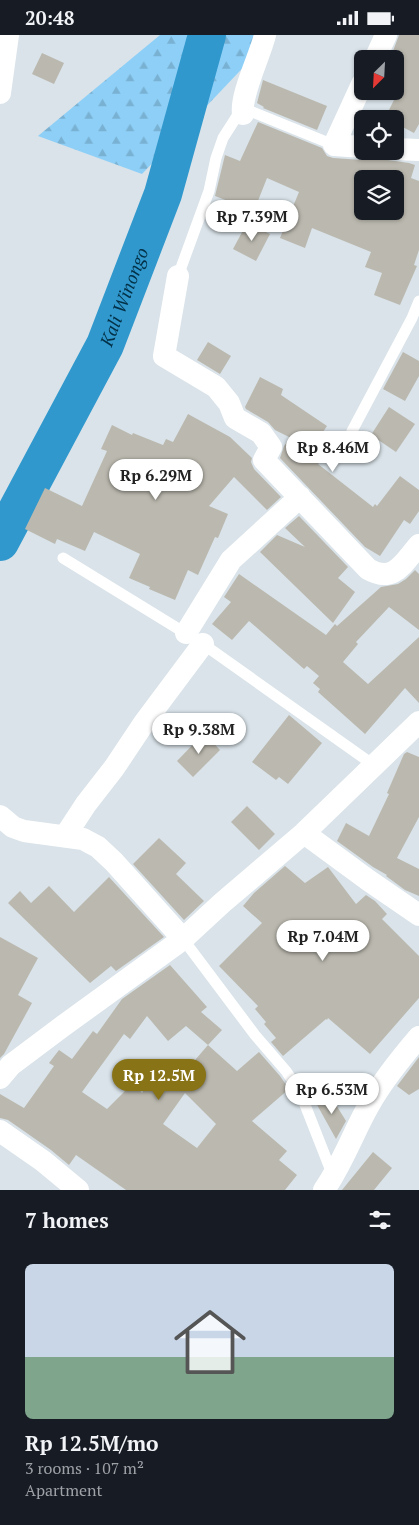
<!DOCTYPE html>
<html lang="en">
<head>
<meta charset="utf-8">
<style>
  body { margin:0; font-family:"PT Serif",serif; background:#242831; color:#f1f3f6; height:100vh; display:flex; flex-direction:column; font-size:19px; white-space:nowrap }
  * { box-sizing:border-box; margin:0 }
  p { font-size:16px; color:#9ea1a6 }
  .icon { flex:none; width:28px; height:28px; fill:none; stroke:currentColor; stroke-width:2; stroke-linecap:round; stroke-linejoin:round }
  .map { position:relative; height:1155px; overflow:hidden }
  .drawer { display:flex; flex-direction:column; background:#171b24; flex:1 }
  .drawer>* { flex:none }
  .needle { width:32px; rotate:204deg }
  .controls { position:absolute; left:354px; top:15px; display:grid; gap:10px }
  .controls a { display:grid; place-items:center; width:50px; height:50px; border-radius:8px; background:#171b24; box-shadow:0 1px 4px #0004; font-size:25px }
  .price { position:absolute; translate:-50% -42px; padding:0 11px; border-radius:18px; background:#fff; color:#222; font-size:16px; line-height:32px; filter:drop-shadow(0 1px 2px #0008) }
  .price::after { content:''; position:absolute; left:50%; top:30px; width:15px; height:11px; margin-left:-8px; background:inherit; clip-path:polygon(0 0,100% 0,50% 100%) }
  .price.on { background:#887316; color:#fff }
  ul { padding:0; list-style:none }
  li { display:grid; align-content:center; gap:10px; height:265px; padding:0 25px }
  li+li { border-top:1px solid #363941 }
  li span { display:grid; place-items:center; height:155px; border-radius:8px; color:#555 }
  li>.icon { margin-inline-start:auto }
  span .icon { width:90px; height:90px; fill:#fffc; stroke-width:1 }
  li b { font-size:21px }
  h2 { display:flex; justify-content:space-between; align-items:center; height:60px; padding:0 25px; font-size:21px }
  .status { display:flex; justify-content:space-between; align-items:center; height:35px; padding:0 25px; background:#171b24; direction:ltr }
  .status svg { height:14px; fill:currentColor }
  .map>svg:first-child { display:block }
  .forest { fill:url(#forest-firs) }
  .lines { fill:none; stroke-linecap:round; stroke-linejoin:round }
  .river { stroke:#3098cd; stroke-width:38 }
  .building { fill:#bbb9af; fill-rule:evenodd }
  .service { stroke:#fff; stroke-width:11 }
  .minor { stroke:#fff; stroke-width:22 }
  .labels { text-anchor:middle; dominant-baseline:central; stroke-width:4.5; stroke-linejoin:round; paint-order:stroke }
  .water-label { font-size:18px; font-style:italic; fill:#033046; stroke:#d9e3e9 }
</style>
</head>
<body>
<div class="status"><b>20:48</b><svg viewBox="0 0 49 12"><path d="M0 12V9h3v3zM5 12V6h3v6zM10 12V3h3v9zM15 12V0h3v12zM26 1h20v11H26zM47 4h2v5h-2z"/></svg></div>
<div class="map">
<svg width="419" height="1155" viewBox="0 0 419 1155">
  <defs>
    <pattern id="forest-firs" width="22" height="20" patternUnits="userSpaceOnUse" patternTransform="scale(1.25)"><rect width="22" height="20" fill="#8ecff7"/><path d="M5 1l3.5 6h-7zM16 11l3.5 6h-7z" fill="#79b1d3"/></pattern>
  </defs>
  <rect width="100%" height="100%" fill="#d9e3e9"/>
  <!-- forest -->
  <path class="forest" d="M160,0H274L142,139L38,101Z"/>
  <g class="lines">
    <!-- river -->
    <path class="river" id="s1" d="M0,507L105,310L163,159L207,0"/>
  </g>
  <!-- building -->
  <path class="building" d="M399,0H419V89L414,98L395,88V84L385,83L395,63V24H390Z
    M42,18L64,28L54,49L32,39Z
    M263,45L327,71L317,95L263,73L264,72L257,68Z
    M258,87L322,113L327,121L333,123L362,125L367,124L372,120L378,122L382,116L388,125L409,128L415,130L411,143L419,146V215L414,230L417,231L400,270L374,260L382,238L365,232L371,217L312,193L305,213L280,203L299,157L267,143L254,176L215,161L225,120L240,126ZM362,144H395V176H362Z
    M247,188L270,199L256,226L233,214Z
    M208,307L231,321L220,339L197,325Z
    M403,317L419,326V341L405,366L383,354Z
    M260,342L283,354L281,360L327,391L308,419L319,428L318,429L373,472L375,469L377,471L400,441L419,455V476L410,489L404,485L380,521L365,512L280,423L284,411L291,403L275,395L268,387L246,374L245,372Z
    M389,372L415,389L396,417L371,400Z
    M188,379L230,402L252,423L251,427L254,434L281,462L267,475L234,442L209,471L228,479L218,503L215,502L198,540L188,535L175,565L149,554L150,552L129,543L140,519L94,497L85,516L57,504L55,509L25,494L45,453L82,471L107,416L101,414L112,390L132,400L133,398L163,410L166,404L173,407Z
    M299,481L348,532L338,543L355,557L333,588L260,517L277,500L305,512L285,493Z
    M415,535L419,539V595L389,572L356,607L358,609L343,627L368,649L419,602V668L405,653L365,699L318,657L320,654L313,648L319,641L307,631L304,634L249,586L232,605L212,589L231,567L224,562L239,539L326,600L335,589L337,591L381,552L398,549L406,544Z
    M289,680L322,708L288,749L279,742L276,745L252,727Z
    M204,698L220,715L193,742L177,726Z
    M407,717L419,722V782L397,823L419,834V861L405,855L386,841L387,840L373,832L337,806L346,788L369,801L389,759L387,758L404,719Z
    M247,771L275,799L259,815L231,787Z
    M159,803L186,828L176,839L204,866L184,885L133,829Z
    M285,831L305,848L328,832L356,869L366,860L375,866L387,879L382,884L419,921V963L370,1019L328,983L327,985L326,984L283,1021L271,1007L276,1003L264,989L266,987L255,974L258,971L219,931L262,888L243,871L254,858Z
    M109,842L164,902L116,936L111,931L90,948L8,868L20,856L31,868L49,851L74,877Z
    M0,902L38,923L18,960L32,968L4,1019L0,1023Z
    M170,930L207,972L201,977L222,995L208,1010L237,1036L259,1017L280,1041L289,1054L252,1086L287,1116L279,1125L297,1140L285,1155H126L76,1120L69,1130L51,1115L8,1085L0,1083V1059L24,1073L54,1031L49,1028L59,1015L72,1024L93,996L97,999L122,964ZM147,981L168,1006L186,991L208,1010L177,1046L159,1033L142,1058L133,1048L107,1074L82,1057L124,999L130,1004ZM185,1058L216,1089L197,1113L163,1089Z
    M419,1022V1054L409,1060L397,1051Z
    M330,1060L346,1086L336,1104L316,1068Z
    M373,1117L392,1133L374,1155H342Z"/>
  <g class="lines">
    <!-- service -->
    <path class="service" d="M178,241L209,156L216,123L223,103L237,81L250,76L334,110
      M352,396L412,283L419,266
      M63,523L203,609L375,731
      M183,904L255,1000L286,1036L300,1057L333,1141"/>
    <!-- minor -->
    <path class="minor" d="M375,24L386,0
      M362,49L334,110L362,112
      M0,58L8,0
      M243,79C240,60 260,21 265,0
      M395,114L419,115
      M178,241L164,321L216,352L229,368L235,383L261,398L271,412L264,425L368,534C394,549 403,528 419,510
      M186,598L231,525L300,462
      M0,781L13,792L24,796L83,804L98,812L114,827L183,904
      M304,798L368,845L419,880
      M65,801L86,769L114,733L144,688L203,609
      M0,1043L11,1030L63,991L183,904L222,868L304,798L419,687
      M0,1096L43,1126L78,1155
      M324,1155C343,1128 353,1098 369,1070C383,1045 401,1023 419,1002"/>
  </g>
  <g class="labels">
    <!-- water labels -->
    <g class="water-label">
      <text stroke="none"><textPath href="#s1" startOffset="275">Kali Winongo</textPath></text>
    </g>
  </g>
</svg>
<div class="controls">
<a><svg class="needle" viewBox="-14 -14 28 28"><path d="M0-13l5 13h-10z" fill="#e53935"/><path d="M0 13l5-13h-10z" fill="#9ea1a6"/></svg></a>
<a><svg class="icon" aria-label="locate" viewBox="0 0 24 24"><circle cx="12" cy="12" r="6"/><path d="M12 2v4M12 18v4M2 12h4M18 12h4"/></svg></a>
<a><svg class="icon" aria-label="layers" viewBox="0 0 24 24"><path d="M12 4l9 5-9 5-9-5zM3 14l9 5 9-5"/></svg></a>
</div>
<b class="price" style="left:252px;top:207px">Rp 7.39M</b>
<b class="price" style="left:333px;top:438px">Rp 8.46M</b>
<b class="price" style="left:156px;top:466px">Rp 6.29M</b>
<b class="price" style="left:199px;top:720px">Rp 9.38M</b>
<b class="price" style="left:323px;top:927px">Rp 7.04M</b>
<b class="price on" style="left:159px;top:1066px">Rp 12.5M</b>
<b class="price" style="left:332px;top:1080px">Rp 6.53M</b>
</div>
<section class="drawer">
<h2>7 homes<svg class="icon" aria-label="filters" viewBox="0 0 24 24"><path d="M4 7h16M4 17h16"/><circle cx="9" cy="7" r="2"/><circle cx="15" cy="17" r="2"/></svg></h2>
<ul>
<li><span style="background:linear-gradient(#c9d6e8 60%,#7fa58c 0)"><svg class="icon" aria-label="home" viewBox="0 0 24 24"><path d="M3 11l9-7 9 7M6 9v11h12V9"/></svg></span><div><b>Rp 12.5M/mo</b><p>3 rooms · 107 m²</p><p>Apartment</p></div></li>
</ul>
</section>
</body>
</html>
